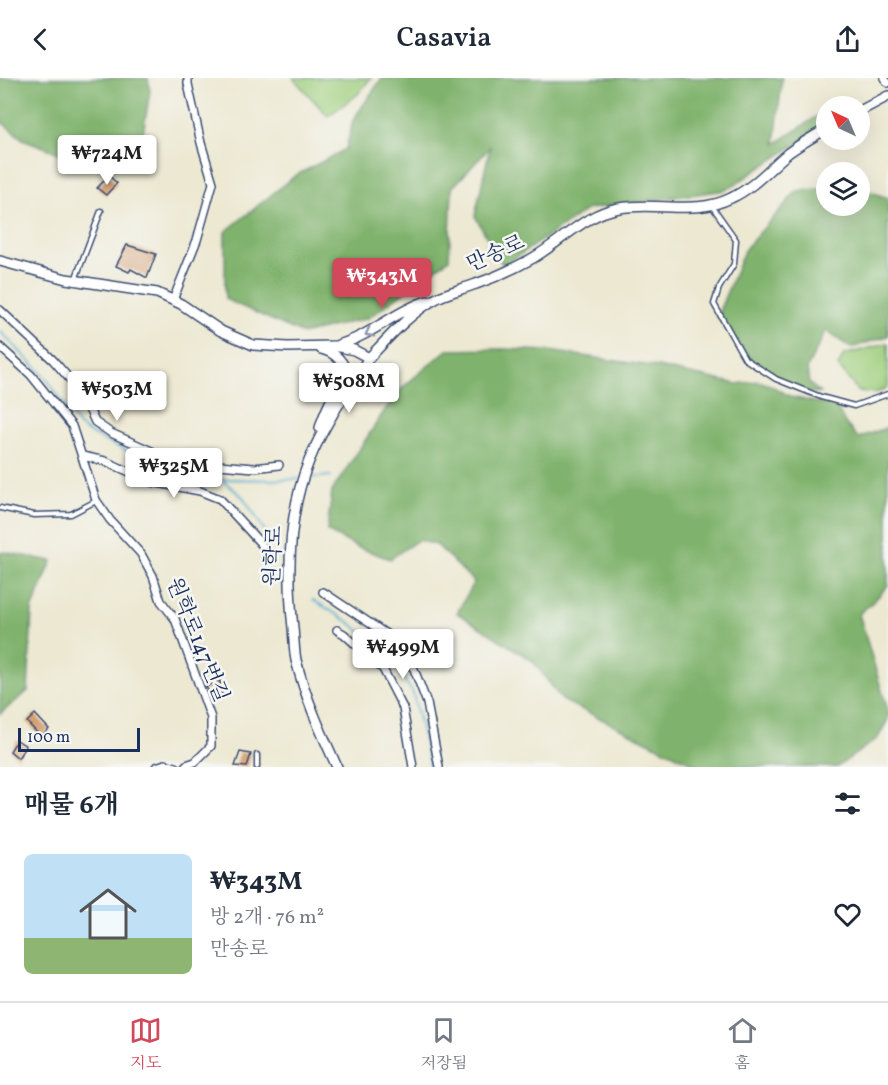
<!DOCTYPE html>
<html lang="ko">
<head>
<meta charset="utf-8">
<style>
  body { margin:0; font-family:Vollkorn,"Noto Serif KR",serif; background:#f6f6f7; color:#1f2937; height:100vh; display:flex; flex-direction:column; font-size:22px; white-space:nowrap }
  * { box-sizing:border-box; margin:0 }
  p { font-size:20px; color:#747a83 }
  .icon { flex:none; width:33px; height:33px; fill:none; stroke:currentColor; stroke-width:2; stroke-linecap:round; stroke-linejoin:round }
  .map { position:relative; height:689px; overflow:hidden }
  .panel { display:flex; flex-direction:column; background:#fff; flex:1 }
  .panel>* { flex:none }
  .needle { width:39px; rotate:316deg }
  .tools { position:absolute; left:816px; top:18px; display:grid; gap:12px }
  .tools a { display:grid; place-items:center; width:54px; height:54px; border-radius:50%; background:#fff; box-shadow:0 6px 24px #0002; font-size:30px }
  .scale { position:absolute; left:18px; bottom:15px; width:122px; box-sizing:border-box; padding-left:6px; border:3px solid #1b2f5e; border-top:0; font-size:16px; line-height:21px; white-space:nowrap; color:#1b2f5e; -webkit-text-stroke:4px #f6f6f2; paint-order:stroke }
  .price { position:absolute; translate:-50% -51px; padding:0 14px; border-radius:6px; background:#fff; color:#222; font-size:20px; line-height:39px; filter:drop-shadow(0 2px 3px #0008) }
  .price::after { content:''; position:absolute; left:50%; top:36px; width:18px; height:14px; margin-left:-9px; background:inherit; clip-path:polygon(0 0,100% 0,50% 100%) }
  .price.selected { background:#d1495b; color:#fff }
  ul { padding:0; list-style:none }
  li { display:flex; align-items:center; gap:18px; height:150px; padding:0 24px }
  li+li { border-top:2px solid #e0e1e3 }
  li span { display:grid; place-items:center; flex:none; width:168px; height:120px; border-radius:9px; color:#555 }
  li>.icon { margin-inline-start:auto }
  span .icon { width:72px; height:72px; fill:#fffc; stroke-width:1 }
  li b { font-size:26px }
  h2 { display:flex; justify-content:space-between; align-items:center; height:72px; padding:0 24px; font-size:26px }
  header { display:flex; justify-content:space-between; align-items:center; height:78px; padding:0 24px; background:#fff; font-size:27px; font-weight:600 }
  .menu { display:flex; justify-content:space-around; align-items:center; height:84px; border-top:2px solid #e0e1e3; background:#fff; font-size:16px; color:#747a83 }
  .menu a { display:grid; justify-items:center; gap:3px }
  .menu .selected { color:#d1495b }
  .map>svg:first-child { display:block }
  .green { fill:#9fcf7d; stroke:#5d7f6e; stroke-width:1.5 }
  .forest { fill:#7fb26c; stroke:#4d7065; stroke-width:1.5 }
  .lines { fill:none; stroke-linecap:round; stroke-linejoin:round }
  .stream { stroke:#56abd2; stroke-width:2 }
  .building { fill:#d19868 }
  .lane-casing { stroke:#3a4b6f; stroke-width:7 }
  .street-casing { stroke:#3a4b6f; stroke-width:10 }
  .secondary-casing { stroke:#3a4b6f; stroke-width:12 }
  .lane { stroke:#fff; stroke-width:4 }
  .street { stroke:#fff; stroke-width:7 }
  .secondary { stroke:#fff; stroke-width:9 }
  .oneway { stroke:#8d97ae }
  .labels { text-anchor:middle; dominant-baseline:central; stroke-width:5; stroke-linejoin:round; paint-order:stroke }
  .street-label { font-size:21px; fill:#1b2f5e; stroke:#f6f6f2 }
</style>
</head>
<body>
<header><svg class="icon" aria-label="back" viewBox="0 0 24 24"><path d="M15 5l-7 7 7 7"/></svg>Casavia<svg class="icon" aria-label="share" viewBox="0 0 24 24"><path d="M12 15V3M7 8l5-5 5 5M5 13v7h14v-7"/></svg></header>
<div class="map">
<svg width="888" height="689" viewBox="0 0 888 689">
  <rect width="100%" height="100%" fill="#f6f6f2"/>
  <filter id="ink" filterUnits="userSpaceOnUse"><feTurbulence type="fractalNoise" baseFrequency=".0167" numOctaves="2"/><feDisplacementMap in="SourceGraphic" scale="12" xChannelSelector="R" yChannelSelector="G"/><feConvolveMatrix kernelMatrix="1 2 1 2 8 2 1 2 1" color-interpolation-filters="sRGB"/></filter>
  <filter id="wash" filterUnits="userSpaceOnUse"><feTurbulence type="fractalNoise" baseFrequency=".008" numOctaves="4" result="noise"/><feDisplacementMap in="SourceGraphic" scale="24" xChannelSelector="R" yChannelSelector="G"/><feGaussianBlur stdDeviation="1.35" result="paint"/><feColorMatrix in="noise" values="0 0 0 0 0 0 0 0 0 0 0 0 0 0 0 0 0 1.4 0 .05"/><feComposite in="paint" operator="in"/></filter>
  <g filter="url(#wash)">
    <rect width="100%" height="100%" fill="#ece8d1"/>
    <!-- green -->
    <path class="green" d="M293,0H371L357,17L328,38Z
      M888,265V309L876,315L858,313L838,288L844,277Z"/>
    <!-- forest -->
    <path class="forest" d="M0,0H148L150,13L139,79L67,78L23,61L0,43Z
      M382,0H782L775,66L819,37L826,38V47L726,112L588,131L503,188L475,138L490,69L452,110L449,181L368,240L303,256L225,221V154L295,98L346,71L353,42Z
      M826,110V128H860V110L888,120V258L851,270L826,253L807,290L809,305L820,315L806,314L781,302L769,291L757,289L717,238L745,171L797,113Z
      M503,271L549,273L658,289L737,306L758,303L770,307L791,319L815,324L835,326L845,345L858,360L888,349V507L876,521L859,536L888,633V641L878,660L837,689H700L562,622L533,583L457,535L474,504L437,467L418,462L390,481L357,469L327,453L332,413L385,332L403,309L447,272Z
      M4,474L52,483L32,532L28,613L0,636V475Z"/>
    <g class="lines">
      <!-- stream -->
      <path class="stream" d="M0,253L46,300L79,348L93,357L154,386L221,401L243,419L269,459
        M307,400L331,398
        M221,401C247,401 273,403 299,401
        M313,522L349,544L386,574L413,615L430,689"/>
    </g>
    <g id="blocks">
      <!-- building -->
      <path class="building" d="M109,98L117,105L106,117L97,110Z
        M127,167L156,176L147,200L131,191L129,194L116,188Z
        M219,602L225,614L213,621L206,609Z
        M35,636L49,651L41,659L27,644Z
        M17,662L26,668L18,680L10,673Z
        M240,674L251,676L247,689L235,688Z"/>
    </g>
  </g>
  <g filter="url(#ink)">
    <use href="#blocks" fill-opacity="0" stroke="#3a4b6f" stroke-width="1.5"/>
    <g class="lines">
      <!-- lane casing -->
      <g class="lane-casing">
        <path id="lane" d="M712,128L736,162L734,186L719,210L714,226L745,281L776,301L821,319L854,328L888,316
          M75,202L101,133
          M0,430L34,437L71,436L96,423
          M257,689V677"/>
      </g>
      <!-- street casing -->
      <g class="street-casing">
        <path id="street" d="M884,0L888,5
          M173,222L197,162L213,105L201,65L188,6V0
          M0,232L53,282L81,314L95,344L111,355L156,375L195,385L254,390L279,387
          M0,269L31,297L72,348L96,422L110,442L141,476L153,498L161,523L175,541L211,640V668L195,684L186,687L185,689
          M82,378L105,383L152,404L200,413L220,421L263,468
          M323,514L389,558L414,591L427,625L439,689
          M337,552L344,556L383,591L403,630L413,689
          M156,689L165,686L176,689"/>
      </g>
      <!-- secondary casing -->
      <g class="secondary-casing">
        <path id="secondary" d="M860,33L888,18
          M0,183L66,201L157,215L181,226L221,253L253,267L288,269L335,268L354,272L369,280C390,258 410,235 437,220C449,214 463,211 476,206C496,199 515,190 533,180C562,163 585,136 619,130C657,123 695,138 731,120C753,110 769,91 788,75C800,66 813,59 826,51
          M338,267C371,258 395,233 427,223
          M320,350C326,327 339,312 344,288C338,278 332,274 321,271
          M337,689C321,654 305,619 296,582C294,572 294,560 293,550C287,495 288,435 309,383C324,346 347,313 369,280"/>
      </g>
      <!-- lane -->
      <use href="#lane" class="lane"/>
      <!-- street -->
      <use href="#street" class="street"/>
      <!-- secondary -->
      <use href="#secondary" class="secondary"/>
    </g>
    <!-- one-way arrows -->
    <defs><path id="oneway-chevron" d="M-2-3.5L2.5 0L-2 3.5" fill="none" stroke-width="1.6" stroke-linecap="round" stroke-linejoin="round" transform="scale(1.5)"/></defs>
    <use class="oneway" href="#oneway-chevron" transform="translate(369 255) rotate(153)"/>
  </g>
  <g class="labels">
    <!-- street labels -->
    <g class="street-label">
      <text transform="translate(496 176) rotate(-24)">만송로</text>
      <text transform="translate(274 478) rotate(-87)">원학로</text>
      <text transform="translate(197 562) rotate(68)">원학로147번길</text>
    </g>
  </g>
</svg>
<div class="tools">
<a><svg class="needle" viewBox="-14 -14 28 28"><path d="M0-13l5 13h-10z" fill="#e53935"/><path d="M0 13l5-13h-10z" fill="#747a83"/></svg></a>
<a><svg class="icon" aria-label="layers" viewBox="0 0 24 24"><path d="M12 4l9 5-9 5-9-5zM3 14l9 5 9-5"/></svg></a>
</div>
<div class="scale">100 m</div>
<b class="price" style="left:107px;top:108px">₩724M</b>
<b class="price selected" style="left:382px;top:231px">₩343M</b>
<b class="price" style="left:349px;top:336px">₩508M</b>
<b class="price" style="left:117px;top:344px">₩503M</b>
<b class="price" style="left:174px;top:421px">₩325M</b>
<b class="price" style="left:403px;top:602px">₩499M</b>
</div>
<section class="panel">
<h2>매물 6개<svg class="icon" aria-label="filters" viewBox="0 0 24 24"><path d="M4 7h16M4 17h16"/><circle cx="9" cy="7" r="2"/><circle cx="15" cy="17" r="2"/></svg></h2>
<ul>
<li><span style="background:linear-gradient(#bfe0f5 70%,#8fb573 0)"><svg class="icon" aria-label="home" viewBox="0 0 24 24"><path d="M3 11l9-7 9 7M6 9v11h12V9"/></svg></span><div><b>₩343M</b><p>방 2개 · 76 m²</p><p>만송로</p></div><svg class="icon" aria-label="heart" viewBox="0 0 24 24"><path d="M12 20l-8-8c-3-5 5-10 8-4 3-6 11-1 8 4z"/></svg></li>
</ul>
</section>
<nav class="menu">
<a class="selected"><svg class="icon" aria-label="map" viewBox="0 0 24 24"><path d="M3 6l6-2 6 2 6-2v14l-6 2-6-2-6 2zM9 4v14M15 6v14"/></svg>지도</a>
<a><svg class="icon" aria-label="saved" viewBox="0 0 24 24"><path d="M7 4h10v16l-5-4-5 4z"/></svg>저장됨</a>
<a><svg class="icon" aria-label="home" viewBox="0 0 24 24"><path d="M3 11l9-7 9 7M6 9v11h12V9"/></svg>홈</a>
</nav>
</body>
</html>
